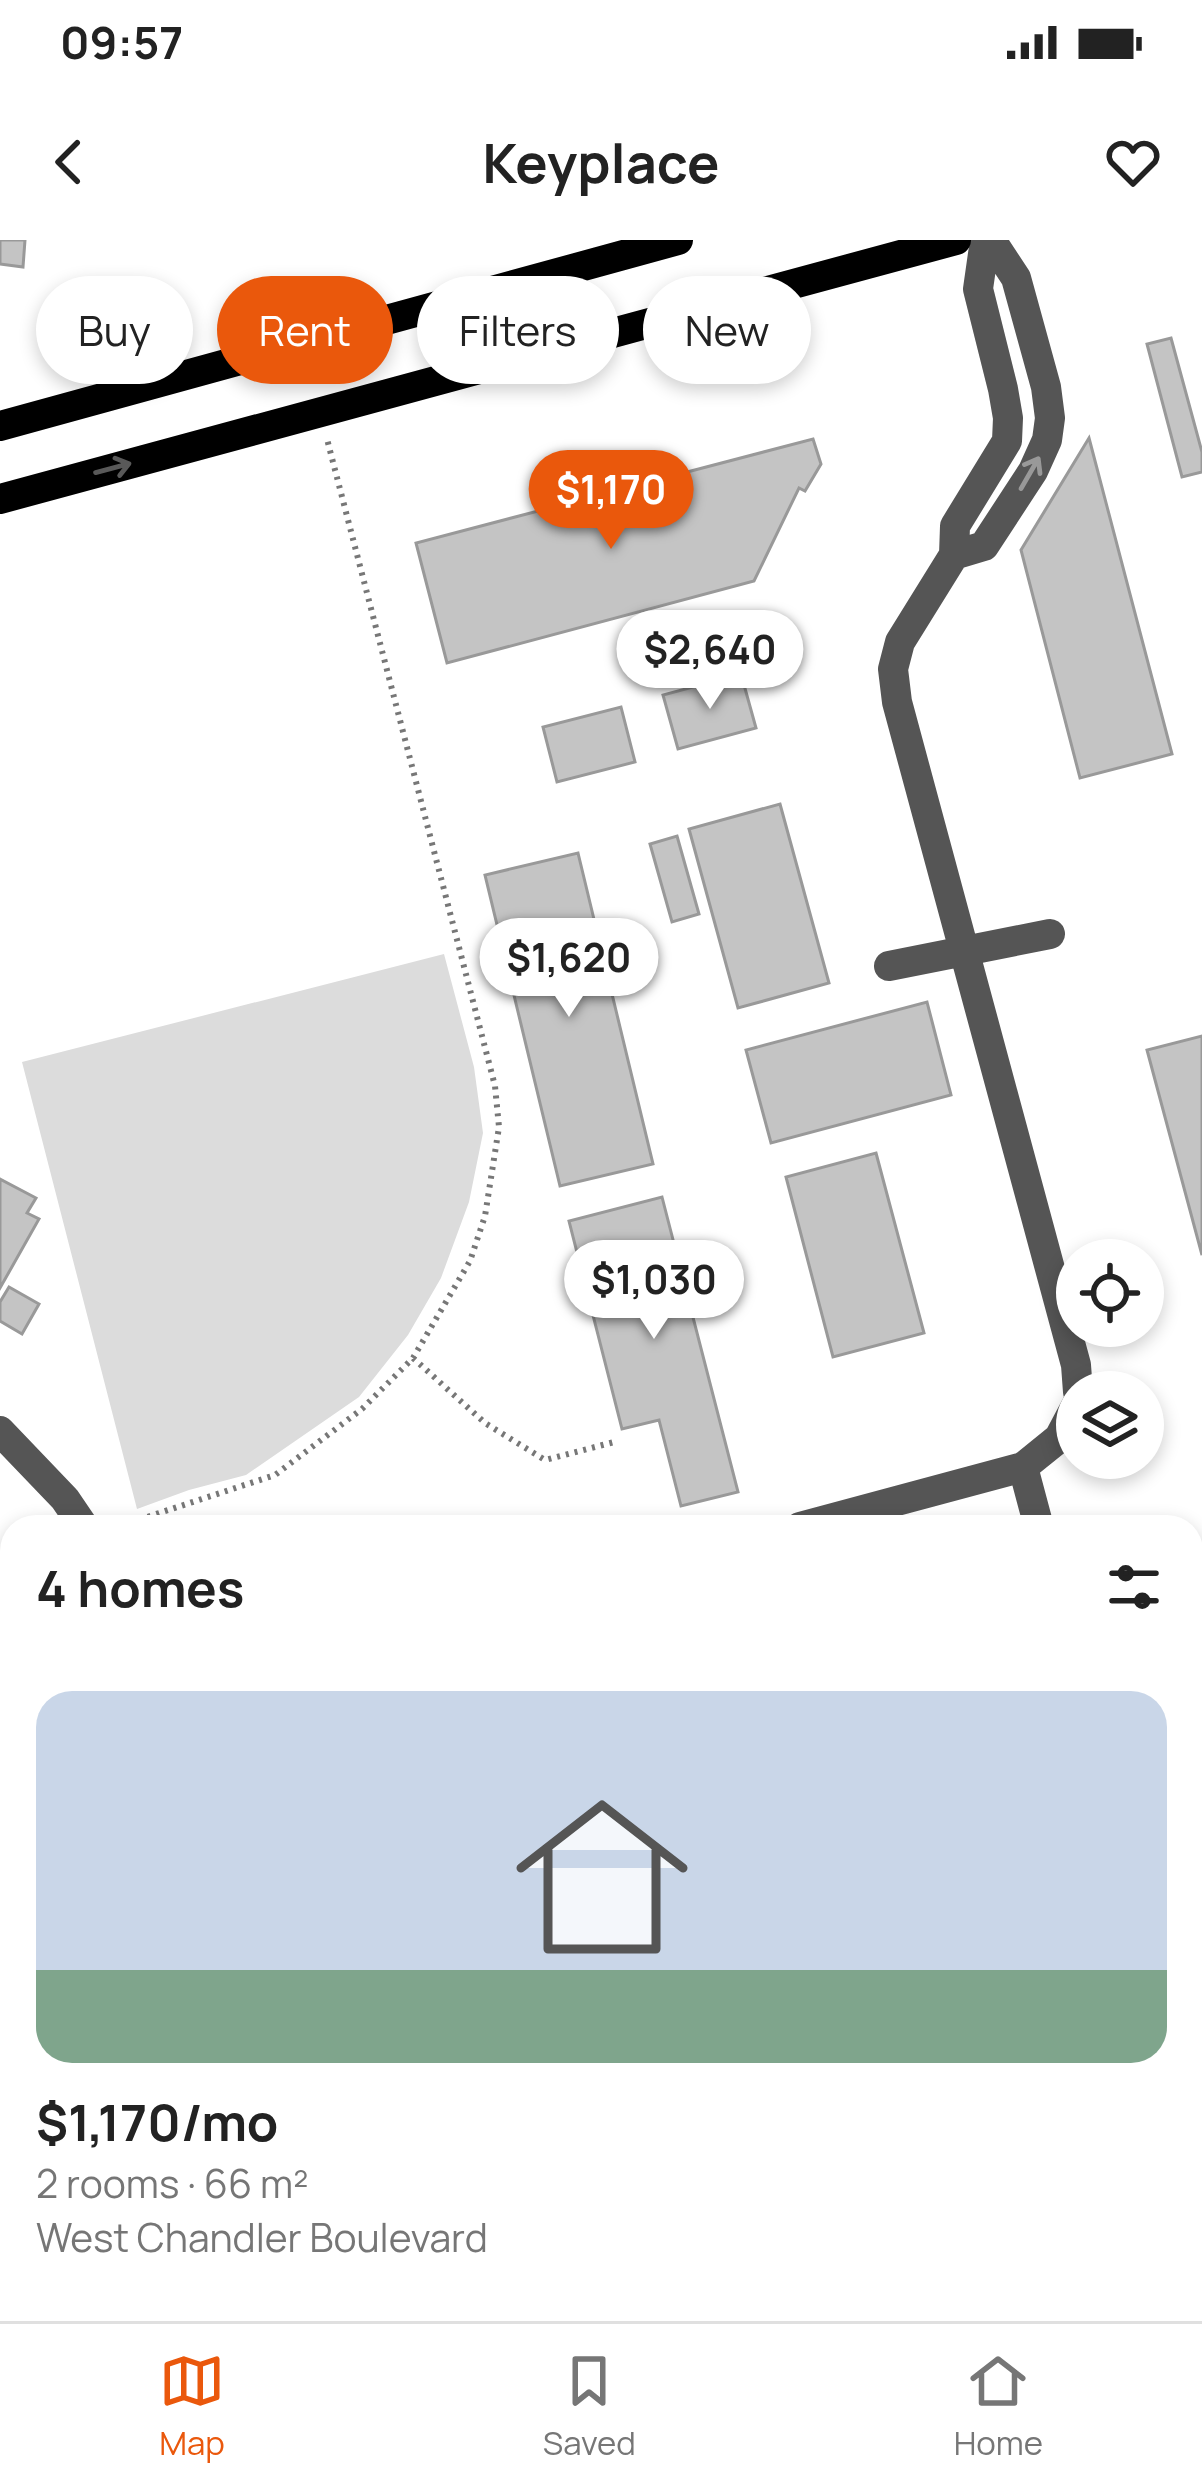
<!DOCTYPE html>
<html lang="en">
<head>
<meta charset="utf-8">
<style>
  body { margin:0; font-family:Manrope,sans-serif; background:#f6f6f6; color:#222; height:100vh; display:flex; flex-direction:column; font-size:45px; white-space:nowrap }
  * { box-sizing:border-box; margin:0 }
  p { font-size:39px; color:#767676 }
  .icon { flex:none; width:66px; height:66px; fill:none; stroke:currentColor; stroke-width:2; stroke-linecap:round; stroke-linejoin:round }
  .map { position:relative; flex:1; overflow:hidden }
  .side { position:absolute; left:0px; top:1275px; width:1203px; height:807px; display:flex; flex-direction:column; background:#fff; border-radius:36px 36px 0 0; box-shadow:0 6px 18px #0003 }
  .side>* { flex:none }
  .guide { position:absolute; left:36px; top:36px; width:1131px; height:108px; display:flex; gap:24px }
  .tools { position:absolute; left:1056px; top:999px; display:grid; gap:24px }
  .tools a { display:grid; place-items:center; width:108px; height:108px; border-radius:50%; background:#fff; box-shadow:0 6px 18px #0003; font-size:60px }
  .price { position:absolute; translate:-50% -102px; padding:0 27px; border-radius:42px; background:#fff; color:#222; font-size:39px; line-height:78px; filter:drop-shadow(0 3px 6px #0008) }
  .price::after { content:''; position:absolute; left:50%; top:72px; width:36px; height:27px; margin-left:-18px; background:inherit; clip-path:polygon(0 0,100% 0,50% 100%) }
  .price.current { background:#ea580c; color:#fff }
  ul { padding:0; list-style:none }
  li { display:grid; align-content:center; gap:24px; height:636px; padding:0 36px }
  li+li { border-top:3px solid #e0e0e0 }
  li span { display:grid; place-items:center; height:372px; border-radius:36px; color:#555 }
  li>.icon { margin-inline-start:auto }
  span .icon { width:216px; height:216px; fill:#fffc; stroke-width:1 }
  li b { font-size:51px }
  h2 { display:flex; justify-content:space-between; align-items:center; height:144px; padding:0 36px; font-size:51px }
  .tag { padding:0 42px; border-radius:54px; background:#fff; box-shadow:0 6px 18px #0003; font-size:42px; line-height:108px }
  .tag.current { background:#ea580c; color:#fff }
  .status { display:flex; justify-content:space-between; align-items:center; height:84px; padding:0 60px; background:#fff; direction:ltr }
  .status svg { height:33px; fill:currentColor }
  header { display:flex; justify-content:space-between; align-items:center; height:156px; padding:0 36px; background:#fff; font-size:54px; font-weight:700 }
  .menu { display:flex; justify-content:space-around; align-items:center; height:168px; border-top:3px solid #e0e0e0; background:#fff; font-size:33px; color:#767676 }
  .menu a { display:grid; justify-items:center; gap:6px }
  .menu .current { color:#ea580c }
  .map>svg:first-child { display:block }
  .pitch { fill:#dcdcdc }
  .building { fill:#c4c4c4; stroke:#999; stroke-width:3 }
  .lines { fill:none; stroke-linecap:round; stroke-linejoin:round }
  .path { stroke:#777; stroke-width:6; stroke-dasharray:3 6; stroke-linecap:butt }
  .minor { stroke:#555; stroke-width:30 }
  .major { stroke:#000; stroke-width:30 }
  .oneway { stroke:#595959 }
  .oneway2 { stroke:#999 }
</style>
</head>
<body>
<div class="status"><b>09:57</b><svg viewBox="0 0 49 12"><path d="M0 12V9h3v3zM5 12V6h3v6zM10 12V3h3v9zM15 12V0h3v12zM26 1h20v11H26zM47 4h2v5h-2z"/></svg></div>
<header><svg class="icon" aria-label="back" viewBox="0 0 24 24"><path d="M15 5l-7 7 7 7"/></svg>Keyplace<svg class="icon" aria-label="heart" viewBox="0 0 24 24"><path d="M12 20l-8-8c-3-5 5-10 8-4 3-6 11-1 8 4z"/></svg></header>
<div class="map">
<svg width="1202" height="2081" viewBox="0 0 1202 2081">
  <rect width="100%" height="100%" fill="#fff"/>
  <!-- pitch -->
  <path class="pitch" d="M444,714L474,827L483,893L469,962L441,1038L408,1095L359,1157L246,1235L189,1250L137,1269L22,822Z"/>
  <!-- building -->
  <path class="building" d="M0,0H25L23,27L0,24Z
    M1171,98L1202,212V232L1182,237L1147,104Z
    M1089,198L1172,514L1080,538L1021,310Z
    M813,199L821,224L805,251L799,248L754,341L447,423L416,303Z
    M741,434L756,488L678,509L663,455Z
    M621,467L635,522L557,542L543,487Z
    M780,564L829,743L738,768L689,589Z
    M677,596L699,674L672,682L650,604Z
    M578,613L653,924L560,946L485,635Z
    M927,762L951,855L771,903L746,810Z
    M1202,796V1015L1147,810Z
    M876,913L924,1093L833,1117L786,937Z
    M0,939L36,958L27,973L39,979L0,1048Z
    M662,957L738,1252L681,1266L659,1180L622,1189L569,981Z
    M9,1047L39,1064L22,1094L0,1081V1062Z
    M1202,1319V1417L1191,1420V1322Z
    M1191,1657L1202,1696V1735L1191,1738Z
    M361,2070H749L751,2081H364Z
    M1058,2070H1166L1169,2081H1061Z"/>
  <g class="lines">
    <!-- path -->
    <path class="path" d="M413,1118L485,1183L545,1220L618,1201
      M133,1287L147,1277L275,1235L362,1169L413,1118L470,1021L485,976L499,887L495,846L327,199"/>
    <!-- minor -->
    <path class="minor" d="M985,0L978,49L1003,149L1008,178L1007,201L955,286L954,315L900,402L893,429L897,462L1076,1125L1078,1152
      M954,315L984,306L1033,231L1047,200L1050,178L1046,147L1016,38L991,0
      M889,726L1050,694
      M0,1191L65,1259L84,1287
      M1023,1227L1039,1287
      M800,1287L1023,1227L1059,1198L1077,1164
      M1191,1939L1202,1940
      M306,2070L309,2081"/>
    <!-- major -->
    <path class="major" d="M0,186L678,0
      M0,259L956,0"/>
  </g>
  <!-- one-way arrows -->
  <defs><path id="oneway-shaft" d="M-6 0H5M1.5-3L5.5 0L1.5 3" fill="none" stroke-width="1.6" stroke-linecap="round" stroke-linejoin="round" transform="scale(3)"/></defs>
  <use class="oneway" href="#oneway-shaft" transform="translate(113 228) rotate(-15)"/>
  <use class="oneway2" href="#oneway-shaft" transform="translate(1030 233) rotate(-60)"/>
</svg>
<div class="tools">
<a><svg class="icon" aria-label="locate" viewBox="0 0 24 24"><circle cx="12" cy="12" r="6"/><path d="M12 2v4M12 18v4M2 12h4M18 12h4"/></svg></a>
<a><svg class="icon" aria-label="layers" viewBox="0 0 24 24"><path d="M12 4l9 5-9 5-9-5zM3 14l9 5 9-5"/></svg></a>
</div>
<b class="price current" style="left:611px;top:312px">$1,170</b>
<b class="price" style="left:710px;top:472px">$2,640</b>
<b class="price" style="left:569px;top:780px">$1,620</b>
<b class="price" style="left:654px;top:1102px">$1,030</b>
<div class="guide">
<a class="tag">Buy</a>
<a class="tag current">Rent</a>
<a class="tag">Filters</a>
<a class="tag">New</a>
</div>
<section class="side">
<h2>4 homes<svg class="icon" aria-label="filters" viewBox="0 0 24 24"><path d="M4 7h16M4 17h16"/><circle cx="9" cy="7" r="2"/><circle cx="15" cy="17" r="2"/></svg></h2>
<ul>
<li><span style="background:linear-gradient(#c9d6e8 75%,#7fa58c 0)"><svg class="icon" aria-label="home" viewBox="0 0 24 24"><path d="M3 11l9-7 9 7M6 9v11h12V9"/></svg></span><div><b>$1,170/mo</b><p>2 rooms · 66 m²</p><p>West Chandler Boulevard</p></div></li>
</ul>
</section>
</div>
<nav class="menu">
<a class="current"><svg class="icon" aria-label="map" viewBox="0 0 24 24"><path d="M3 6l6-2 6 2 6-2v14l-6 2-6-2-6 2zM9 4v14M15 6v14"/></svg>Map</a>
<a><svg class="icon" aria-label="saved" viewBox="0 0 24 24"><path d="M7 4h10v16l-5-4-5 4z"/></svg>Saved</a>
<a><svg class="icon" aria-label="home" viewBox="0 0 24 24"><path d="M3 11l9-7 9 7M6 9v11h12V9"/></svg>Home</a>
</nav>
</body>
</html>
